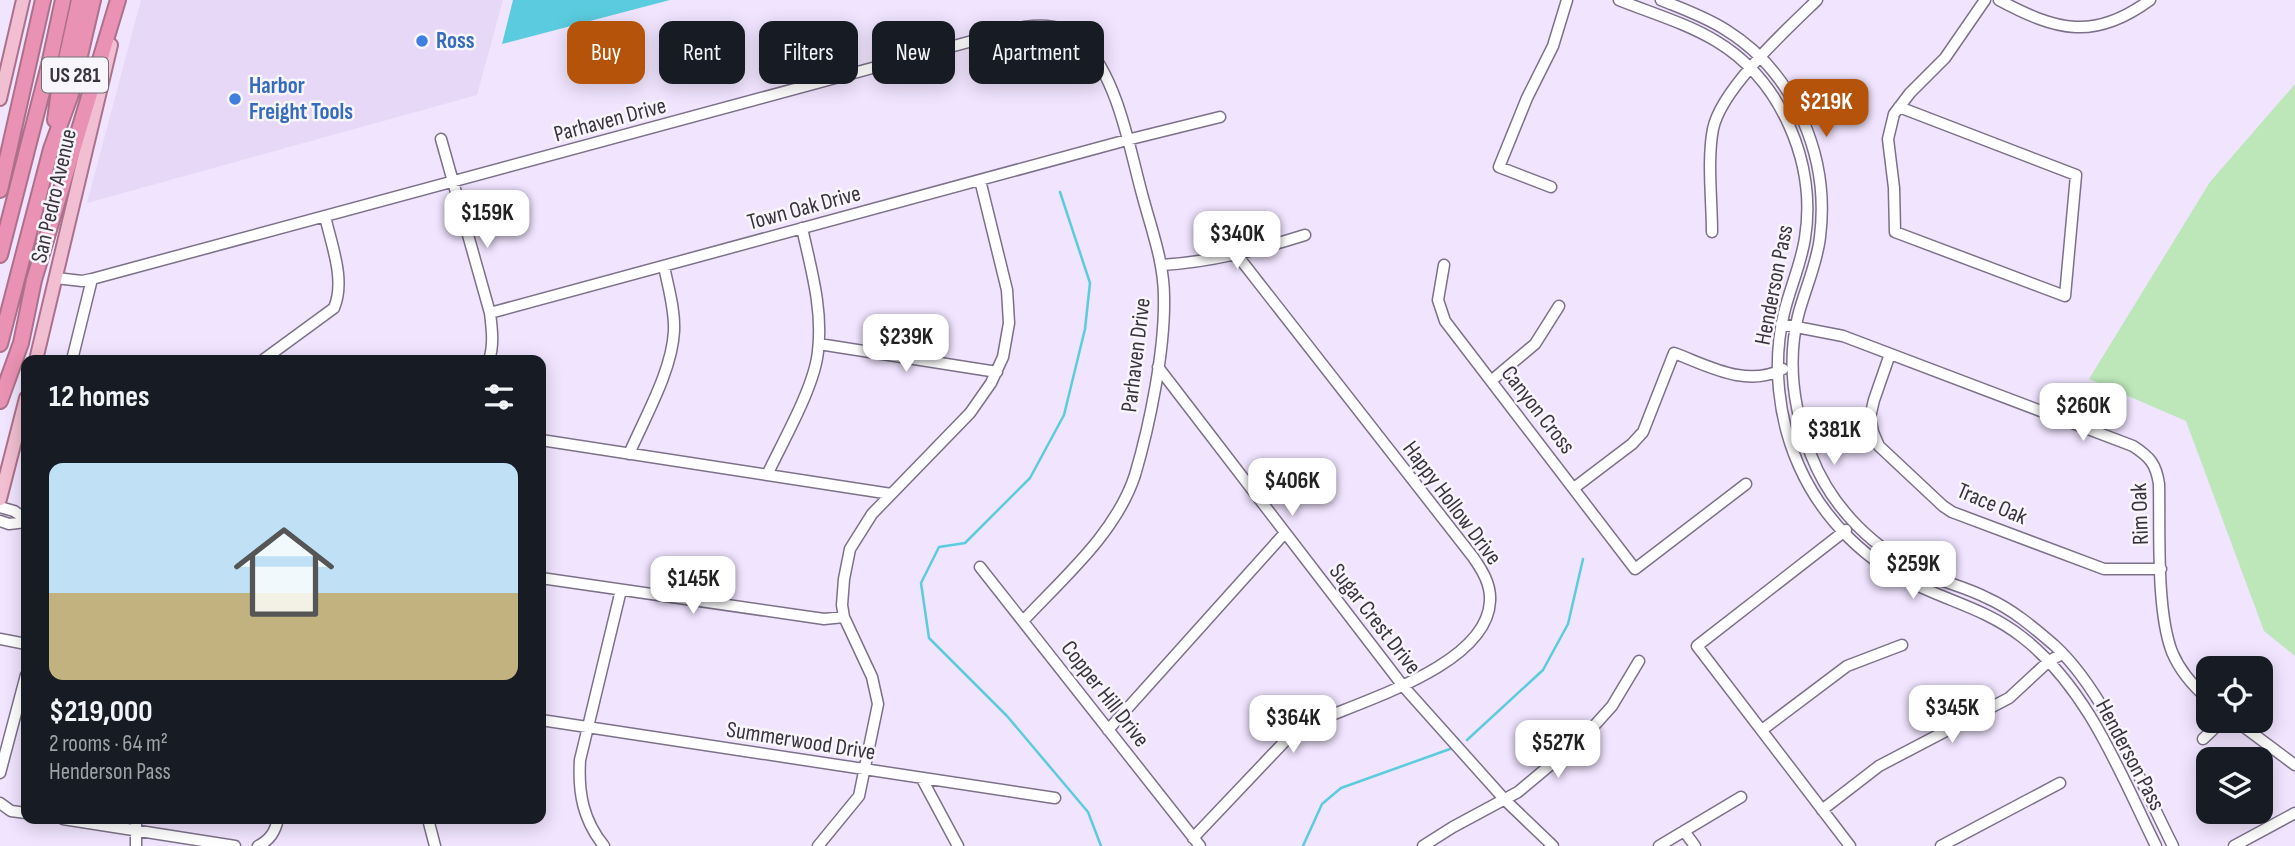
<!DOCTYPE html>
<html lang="en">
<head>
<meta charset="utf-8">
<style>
  body { margin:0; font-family:"Sofia Sans Condensed",sans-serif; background:#20242c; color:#f1f3f6; height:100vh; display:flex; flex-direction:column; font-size:26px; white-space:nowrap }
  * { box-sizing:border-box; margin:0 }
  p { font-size:23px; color:#9ea1a6 }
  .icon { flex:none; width:38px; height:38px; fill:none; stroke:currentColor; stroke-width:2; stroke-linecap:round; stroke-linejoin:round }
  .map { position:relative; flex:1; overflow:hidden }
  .sheet { position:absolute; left:21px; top:355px; width:525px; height:469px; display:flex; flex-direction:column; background:#171b24; border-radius:14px; box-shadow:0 4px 18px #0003 }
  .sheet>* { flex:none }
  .hud { position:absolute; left:567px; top:21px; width:665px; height:63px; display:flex; gap:14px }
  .fabs { position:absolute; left:2196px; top:656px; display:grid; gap:14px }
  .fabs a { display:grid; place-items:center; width:77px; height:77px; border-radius:14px; background:#171b24; box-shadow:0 4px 18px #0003; font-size:35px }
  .price { position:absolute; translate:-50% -60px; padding:0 16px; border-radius:14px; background:#fff; color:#222; font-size:23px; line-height:46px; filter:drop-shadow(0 2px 4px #0008) }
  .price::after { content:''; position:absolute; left:50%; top:42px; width:21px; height:16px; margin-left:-10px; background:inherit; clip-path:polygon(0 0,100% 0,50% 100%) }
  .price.current { background:#b45309; color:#fff }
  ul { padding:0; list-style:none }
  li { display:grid; align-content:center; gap:14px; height:371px; padding:0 28px }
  li span { display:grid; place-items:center; height:217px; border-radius:14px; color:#555 }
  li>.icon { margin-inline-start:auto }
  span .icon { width:126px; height:126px; fill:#fffc; stroke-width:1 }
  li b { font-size:30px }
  h2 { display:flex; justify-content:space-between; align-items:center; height:84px; padding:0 28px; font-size:30px }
  .chip { padding:0 24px; border-radius:14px; background:#171b24; box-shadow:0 4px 18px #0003; font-size:24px; line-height:63px }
  .chip.current { background:#b45309; color:#fff }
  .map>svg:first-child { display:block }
  .built { fill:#e7d8f8 }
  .green { fill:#bde6b9 }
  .water { fill:#5bccdf }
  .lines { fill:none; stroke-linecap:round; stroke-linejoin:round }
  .stream { stroke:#5bccdf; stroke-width:2.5 }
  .minor-casing { stroke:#7c7188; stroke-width:13 }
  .major-casing { stroke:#ac718a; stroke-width:16 }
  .highway-casing { stroke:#ac718a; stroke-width:18 }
  .minor { stroke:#fff; stroke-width:10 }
  .major { stroke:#f2bed1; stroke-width:12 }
  .highway { stroke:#ea92b3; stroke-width:14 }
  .shop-dot { fill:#3f7fe0; stroke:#f8f6fb; stroke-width:2.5 }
  .labels { text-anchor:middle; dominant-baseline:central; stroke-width:5; stroke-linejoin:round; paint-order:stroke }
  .shield { fill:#f8f6fb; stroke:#726e77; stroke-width:2 }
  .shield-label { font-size:21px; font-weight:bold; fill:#39343e }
  .shop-label { font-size:23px; font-weight:bold; fill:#366cbe; stroke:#f8f6fb; text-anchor:start }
  .street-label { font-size:23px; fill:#39343e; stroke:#f8f6fb }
</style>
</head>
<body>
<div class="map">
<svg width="2295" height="846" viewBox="0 0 2295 846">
  <rect width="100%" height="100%" fill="#f0e4fe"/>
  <!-- built -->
  <path class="built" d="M141,0H503L477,95L87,203Z"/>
  <!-- green -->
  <path class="green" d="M2295,84V656L2264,631L2186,421L2089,379L2210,182Z"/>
  <!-- water -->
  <path class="water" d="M513,0H670L502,44Z"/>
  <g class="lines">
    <!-- stream -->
    <path class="stream" d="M1060,192L1090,283L1085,329L1064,415L1030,478L965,543L939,547L921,583L929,638L1007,716L1088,812L1101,846
      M1467,740L1543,670L1568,624L1583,559
      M1303,846L1322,804L1341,788L1450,749"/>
    <!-- minor casing -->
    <g class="minor-casing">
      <path id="minor" d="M1619,0C1651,13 1686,23 1716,41C1781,80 1817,163 1805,238C1801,264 1790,288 1784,313C1772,363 1778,419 1799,466C1823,520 1868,564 1923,588C1958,604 1990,612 2022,637C2088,688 2120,773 2156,846
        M1661,0C1683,9 1706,17 1726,30C1795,73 1830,157 1820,237C1817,264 1805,289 1798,316C1787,362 1794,411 1811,455C1832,509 1875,550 1926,574C1946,583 1968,588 1987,598C2012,609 2033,627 2054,645C2104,690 2142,785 2173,846
        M1999,0C2057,31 2094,41 2150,0
        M1899,107L2076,175L2065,296L1895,232L1894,188L1888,139L1894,114L1910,93L1945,58L1985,0
        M441,139L490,313C492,329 494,345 489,360
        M1551,187L1499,167L1527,98L1553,46L1567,0
        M1712,232C1712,202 1707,159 1713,129C1721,89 1787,29 1817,0
        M1161,265C1212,262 1257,250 1305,235
        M1444,265L1438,300L1445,321L1635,569L1746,484
        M56,278L82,281L92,279L1024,27C1045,24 1067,25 1083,42C1118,80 1129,146 1142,194C1151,228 1164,262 1164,297C1165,350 1150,424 1135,475C1116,533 1064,577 1023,621
        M490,313L1127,140L1220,117
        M1781,324L1843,336L2133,446C2150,457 2156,464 2159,484C2160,531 2156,610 2172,652C2180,671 2193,686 2208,699
        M819,344L997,372
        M1890,354L1874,400L1870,417L1873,432L1879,446L1943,506L1952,512L2104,569H2161
        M72,360L92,279
        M263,360L334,308C346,280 331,244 325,216
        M1158,367L1403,686L1505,800L1553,846
        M1491,381L1535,344L1559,306
        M541,440L891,494
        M629,454C645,417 672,371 674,331C675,309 668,287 664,266
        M767,475C783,441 815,386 818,351C823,309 811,269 802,228
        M1574,488L1632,444L1643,432L1674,353C1709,366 1746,388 1783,369
        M0,507L14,511L26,519
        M0,521L9,524L26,522
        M1846,530L1697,646L1850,846
        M980,567L1200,846
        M541,578L824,619L844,617
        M0,639L26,644
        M541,720L1055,798
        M2236,721L2295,765
        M1108,730L1284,534
        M1762,730L1847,666L1902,645
        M2203,739L2222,721
        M0,773L26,675
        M922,779L958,846
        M0,803L11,811L26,813
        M1822,810L1879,766L2009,698L2049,661L2062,654
        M63,819L235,846
        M428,819L435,846
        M1684,831L1695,846
        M1193,838L1287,739L1299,729C1349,704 1487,669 1490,601C1491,584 1482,570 1473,557L1237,255
        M136,846V819
        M258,846C270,840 275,832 278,819
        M604,846C583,820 578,793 580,760L621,590
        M818,846L859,796L878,704L872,677L844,617L842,605L844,579L850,549L872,514L970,413L991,383L1003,357L1009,323L1007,290L980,180
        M1423,846L1453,827L1518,792L1585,736L1612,706L1639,661
        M1659,846L1741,797
        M1941,846L2060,783
        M2234,846L2295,813"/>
    </g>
    <!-- major casing -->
    <g class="major-casing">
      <path id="major" d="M0,99L23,0
        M36,360L111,45
        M0,499L26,398"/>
    </g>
    <!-- highway casing -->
    <g class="highway-casing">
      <path id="highway" d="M55,120L59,91L79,0
        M0,190L43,0
        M0,255L49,65L63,0
        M0,344L51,149L71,94L93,0
        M0,401L21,343L34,280L118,0"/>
    </g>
    <!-- minor -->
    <use href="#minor" class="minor"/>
    <!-- major -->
    <use href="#major" class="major"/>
    <!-- highway -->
    <use href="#highway" class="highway"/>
  </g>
  <!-- markers -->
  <g class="shop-dot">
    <circle cx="422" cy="41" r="7"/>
    <circle cx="235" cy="99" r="7"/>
  </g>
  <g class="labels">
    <!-- shield labels -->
    <rect class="shield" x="42" y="57.5" width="66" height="35" rx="5"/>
    <g class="shield-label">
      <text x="75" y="75">US 281</text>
    </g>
    <!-- shop labels -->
    <g class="shop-label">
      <text x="436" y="41">Ross</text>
      <text x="249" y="86">Harbor<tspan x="249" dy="26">Freight Tools</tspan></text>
    </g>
    <!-- street labels -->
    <g class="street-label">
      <text transform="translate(610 120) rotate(-15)">Parhaven Drive</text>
      <text transform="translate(54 196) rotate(-77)">San Pedro Avenue</text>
      <text transform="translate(804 208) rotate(-15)">Town Oak Drive</text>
      <text transform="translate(1774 285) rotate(-79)">Henderson Pass</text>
      <text transform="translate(1136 355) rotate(-83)">Parhaven Drive</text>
      <text transform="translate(1538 410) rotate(52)">Canyon Cross</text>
      <text transform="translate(1452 503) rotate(53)">Happy Hollow Drive</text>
      <text transform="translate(1992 504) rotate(23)">Trace Oak</text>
      <text transform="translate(2140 514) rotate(-92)">Rim Oak</text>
      <text transform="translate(1375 619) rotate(52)">Sugar Crest Drive</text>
      <text transform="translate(1105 694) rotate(52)">Copper Hill Drive</text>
      <text transform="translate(801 741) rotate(9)">Summerwood Drive</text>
      <text transform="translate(2130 755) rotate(62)">Henderson Pass</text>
    </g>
  </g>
</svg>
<div class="fabs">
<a><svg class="icon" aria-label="locate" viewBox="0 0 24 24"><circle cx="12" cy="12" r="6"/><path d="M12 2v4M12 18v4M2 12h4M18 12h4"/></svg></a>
<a><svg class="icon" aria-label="layers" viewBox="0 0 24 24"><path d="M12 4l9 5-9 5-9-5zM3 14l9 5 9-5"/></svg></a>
</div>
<b class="price current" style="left:1826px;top:139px">$219K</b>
<b class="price" style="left:487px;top:250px">$159K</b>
<b class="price" style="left:1237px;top:271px">$340K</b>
<b class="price" style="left:906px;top:374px">$239K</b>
<b class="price" style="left:2083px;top:443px">$260K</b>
<b class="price" style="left:1834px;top:467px">$381K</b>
<b class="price" style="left:1292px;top:518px">$406K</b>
<b class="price" style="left:1913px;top:601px">$259K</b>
<b class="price" style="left:693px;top:616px">$145K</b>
<b class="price" style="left:1952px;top:745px">$345K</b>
<b class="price" style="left:1293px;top:755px">$364K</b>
<b class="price" style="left:1558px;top:780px">$527K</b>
<div class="hud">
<a class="chip current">Buy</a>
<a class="chip">Rent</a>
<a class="chip">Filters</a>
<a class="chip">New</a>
<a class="chip">Apartment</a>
</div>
<section class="sheet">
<h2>12 homes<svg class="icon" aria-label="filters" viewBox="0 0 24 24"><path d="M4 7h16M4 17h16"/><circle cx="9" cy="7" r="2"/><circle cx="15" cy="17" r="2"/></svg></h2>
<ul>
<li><span style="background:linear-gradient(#bfe0f5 60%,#c2b280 0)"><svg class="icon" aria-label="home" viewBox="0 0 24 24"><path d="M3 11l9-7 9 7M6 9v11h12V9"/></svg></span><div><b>$219,000</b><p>2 rooms · 64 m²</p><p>Henderson Pass</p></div></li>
</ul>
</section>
</div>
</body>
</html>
